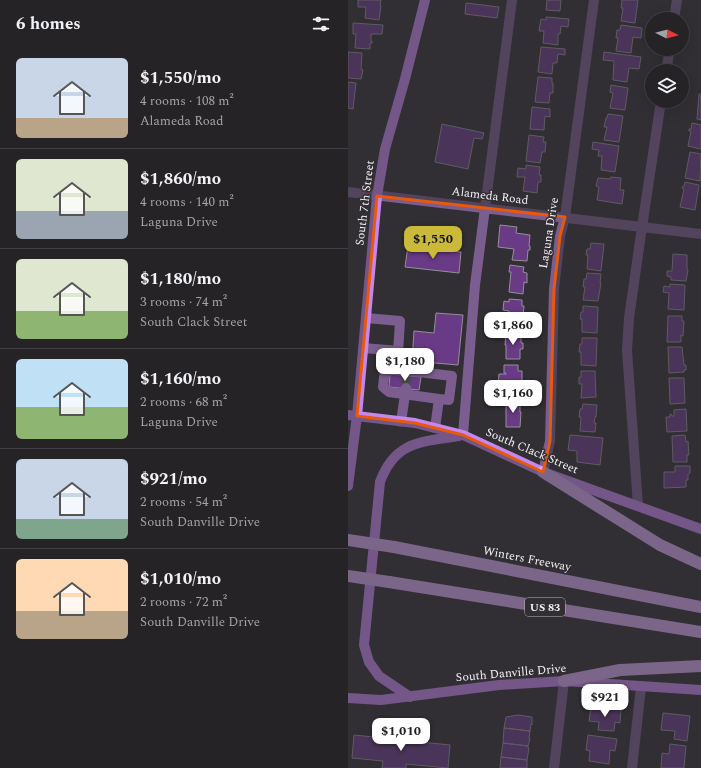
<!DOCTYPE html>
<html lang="en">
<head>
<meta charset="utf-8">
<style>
  body { margin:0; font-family:Spectral,serif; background:#322f33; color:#f1f3f6; height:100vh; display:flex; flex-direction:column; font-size:15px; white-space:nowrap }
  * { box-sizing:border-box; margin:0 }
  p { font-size:13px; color:#a4a4a7 }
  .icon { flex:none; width:22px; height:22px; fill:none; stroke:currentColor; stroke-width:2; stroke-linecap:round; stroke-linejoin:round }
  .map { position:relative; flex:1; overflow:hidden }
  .details { display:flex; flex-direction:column; background:#262327; width:348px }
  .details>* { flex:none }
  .needle { width:26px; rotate:96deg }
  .controls { position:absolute; left:297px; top:12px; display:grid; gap:8px }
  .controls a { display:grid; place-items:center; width:44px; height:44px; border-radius:50%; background:#262327; box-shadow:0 4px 16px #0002,0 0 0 1px #424044; font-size:20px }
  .price { position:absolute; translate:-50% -34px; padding:0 9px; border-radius:8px; background:#fff; color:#222; font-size:13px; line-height:26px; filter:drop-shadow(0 1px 2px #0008) }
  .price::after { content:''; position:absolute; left:50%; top:24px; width:12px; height:9px; margin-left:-6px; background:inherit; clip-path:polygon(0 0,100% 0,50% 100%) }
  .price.active { background:#cbb939; color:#111 }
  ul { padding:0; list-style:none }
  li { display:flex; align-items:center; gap:12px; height:100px; padding:0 16px }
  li+li { border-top:1px solid #424044 }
  li span { display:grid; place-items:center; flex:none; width:112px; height:80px; border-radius:6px; color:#555 }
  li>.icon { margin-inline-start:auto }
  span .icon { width:48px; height:48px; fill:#fffc; stroke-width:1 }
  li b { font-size:17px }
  h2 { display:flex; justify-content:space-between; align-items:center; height:48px; padding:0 16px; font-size:17px }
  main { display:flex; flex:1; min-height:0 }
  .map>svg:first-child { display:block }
  .building { fill:#693a85; stroke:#949097 }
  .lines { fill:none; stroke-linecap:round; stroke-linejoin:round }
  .minor-tunnel { stroke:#4f4c51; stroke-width:10; stroke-dasharray:10 5; stroke-linecap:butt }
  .minor { stroke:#7b5d8f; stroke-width:10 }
  .major { stroke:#c586ee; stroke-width:10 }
  .highway { stroke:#d4a8f2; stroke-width:12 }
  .highway-bridge { stroke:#d4a8f2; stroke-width:12 }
  .marked { fill:none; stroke:#e8590c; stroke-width:3; stroke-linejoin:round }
  .labels { text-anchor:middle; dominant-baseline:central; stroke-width:3; stroke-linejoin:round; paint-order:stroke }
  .shield { fill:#322f34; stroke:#bab8bc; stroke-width:1 }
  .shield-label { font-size:11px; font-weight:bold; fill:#f4f2f6 }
  .street-label { font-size:12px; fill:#f4f2f6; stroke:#322f34 }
</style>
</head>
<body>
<main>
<section class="details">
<h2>6 homes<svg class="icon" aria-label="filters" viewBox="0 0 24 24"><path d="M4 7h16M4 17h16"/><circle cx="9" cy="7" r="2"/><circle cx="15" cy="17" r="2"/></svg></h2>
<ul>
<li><span style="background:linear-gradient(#c9d6e8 75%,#b9a48a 0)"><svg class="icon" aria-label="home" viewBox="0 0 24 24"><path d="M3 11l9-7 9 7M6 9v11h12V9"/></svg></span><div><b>$1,550/mo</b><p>4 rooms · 108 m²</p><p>Alameda Road</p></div></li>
<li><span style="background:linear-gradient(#dfe7d0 65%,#9aa5b1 0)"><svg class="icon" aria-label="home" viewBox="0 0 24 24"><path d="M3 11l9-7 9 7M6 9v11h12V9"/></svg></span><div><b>$1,860/mo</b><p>4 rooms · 140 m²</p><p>Laguna Drive</p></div></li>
<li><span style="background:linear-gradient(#dfe7d0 65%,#8fb573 0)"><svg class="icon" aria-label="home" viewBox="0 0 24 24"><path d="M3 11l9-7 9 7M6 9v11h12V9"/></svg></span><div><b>$1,180/mo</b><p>3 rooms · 74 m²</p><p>South Clack Street</p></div></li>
<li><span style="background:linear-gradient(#bfe0f5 60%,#8fb573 0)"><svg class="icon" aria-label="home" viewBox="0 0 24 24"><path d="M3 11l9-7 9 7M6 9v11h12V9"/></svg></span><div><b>$1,160/mo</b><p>2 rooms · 68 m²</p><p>Laguna Drive</p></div></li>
<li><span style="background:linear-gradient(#c9d6e8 75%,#7fa58c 0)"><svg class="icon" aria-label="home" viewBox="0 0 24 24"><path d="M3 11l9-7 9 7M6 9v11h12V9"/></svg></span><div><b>$921/mo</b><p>2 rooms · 54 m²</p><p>South Danville Drive</p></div></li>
<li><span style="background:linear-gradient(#ffd9b3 65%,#b9a48a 0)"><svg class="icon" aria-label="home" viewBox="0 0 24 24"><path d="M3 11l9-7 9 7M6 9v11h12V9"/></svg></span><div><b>$1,010/mo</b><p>2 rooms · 72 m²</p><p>South Danville Drive</p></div></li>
</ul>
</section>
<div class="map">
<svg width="353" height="768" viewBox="0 0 353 768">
  <rect width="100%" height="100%" fill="#322f34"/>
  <!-- building -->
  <path class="building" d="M10,0H33L32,6H33L31,20L17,18L18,7H10Z
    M199,0H213L212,11L198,10Z
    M274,0H290L287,23L273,21L275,8H273Z
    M118,3L151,7L149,18L117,14Z
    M198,17L221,19L220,27L213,26L212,34H210V45L195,43L196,31H191L193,19L198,20Z
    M5,23L35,25L34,34H23V41H24V43H22V49L7,48L8,34H5Z
    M273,25L294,28L293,38L285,37L283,53L268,51L270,38H268L269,30H272Z
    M193,47L217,49V55L210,54L209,63H205L204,74L190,72Z
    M0,52L14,53L13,69L15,70L13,79L0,78Z
    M256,52L293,57L291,69L281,68L279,82L265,80L266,61L255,60Z
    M190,77L204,78V83H205V93H202L201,103L187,102Z
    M0,82L8,83L5,109L0,108Z
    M263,85L280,88L277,110L262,108L265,93L262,92Z
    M351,94H353V120L349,119Z
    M184,107L202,109V117L197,116L196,130L182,129Z
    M260,114L275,116L271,142L256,140L259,127H256L258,118H259Z
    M344,123L353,125V149L340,146L343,131H341V129H343Z
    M94,124L136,133L134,139L126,138L120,169L87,162Z
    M181,135L196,137L195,142H198L197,152H194L192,163L178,161Z
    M245,142L271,146L267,172L253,170L254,156H250L251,150L244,149Z
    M342,152L353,154L352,181L337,178Z
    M178,165L192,167L191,175H193V182H190L189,193L175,191L177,177H169L170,168L178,169Z
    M263,177L273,178L272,190H276L274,204L249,200L251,187L248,186L250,178L262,179Z
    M337,182L351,185L347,210L332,207L336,189L334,188L335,186H336Z
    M152,225L169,227L168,233L182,235L181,246H182V250H180L179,261L164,260L166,249L150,247Z
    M243,243L256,244L253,271L239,269L240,255H238L239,249H242Z
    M60,246L113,252L111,273L57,267Z
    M325,254L339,255V269L340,270L338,281L323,280V277L319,276V271H324Z
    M162,265L176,267L175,272L179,273V283L176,282L175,294L161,292L163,272H161Z
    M239,273L253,274L252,283H253L250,301L235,300L237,287H235L236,279H238Z
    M322,284L337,285L336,310L320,309L321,293L315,292L316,286L322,287Z
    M161,299L174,300V306H176L174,327L159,326L161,311L155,310L156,301L161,302Z
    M235,306L250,307L249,333L234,332V319H232L233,312H235Z
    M88,313L115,315L110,365L64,361L66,331L86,333Z
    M320,316H334V321H336L335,336L333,335V342H319Z
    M158,333H173V343H175V349H172V359H158V345H157Z
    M234,338H249L248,366L233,365V352H231L232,344H234Z
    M320,347H334L336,365H338V370H336V372L321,373Z
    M156,365H170V371H174V381H172V393L158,392V385H150L151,374H158V373H156Z
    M233,371H247L248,397L233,398L234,384H231V377H233Z
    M42,374L73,377L71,390L41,387Z
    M321,378H336L337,403L322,404Z
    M158,400H172V412H173L172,427H158Z
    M235,404L249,405L248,417H247L246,423H248L247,432L232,431L233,417H231L232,409H234Z
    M338,409L339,431L319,432L318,417H322V414H323L324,416H326V410Z
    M222,435L255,438L252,465L229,462V451L220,450Z
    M337,435L338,442L340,441L341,455H339V462H325L324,436Z
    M327,466H342V473L340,474V480H338V487L316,488V472H327Z
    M243,707L273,710L272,723L267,722L266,731L250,730L251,722L241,721Z
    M315,713L342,716L339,741L326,739L327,731L313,730Z
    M170,715L184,717V725L183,724L182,731L156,728L158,717Z
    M156,728L182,731L181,739H182L180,746L155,743Z
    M6,735L102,745L100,768L58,764V768H34L35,761L4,758Z
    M240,735L269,739L267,751L262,750L261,764L241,761L242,751L238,750Z
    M155,743L180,746V748H181L179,760L153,757Z
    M322,744L338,746L336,768H313L314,753L321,754Z
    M153,757L179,760V768H152Z"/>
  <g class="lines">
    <!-- minor-tunnel -->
    <path class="minor-tunnel" d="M58,388L59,376"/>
    <!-- minor -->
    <path class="minor" d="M326,19L329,0
      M318,71L322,49
      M0,192L353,234
      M18,318L52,321L49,369
      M15,348L51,351
      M53,422L58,388
      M87,428L91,399L101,400L104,376L37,368L35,387L41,392L91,399
      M115,435L127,285L164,0
      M195,472L202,441L206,289L212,236L217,217L246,0
      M290,506L279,350L281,318L294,227L313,101
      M206,768L216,681
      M284,768L293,687"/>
    <!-- major -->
    <path class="major" d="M0,415L67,423L115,435L195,472L353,529
      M0,486L9,416L29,196L37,149L57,79L77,0
      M62,697L31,676L21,662L16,645L32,482C47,441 73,442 111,436
      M0,698L33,700L151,685L216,681L353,690"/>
    <!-- highway -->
    <path class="highway" d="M195,472L312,545L353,564
      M46,547L353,607
      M41,582L353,632
      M216,681L272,670L353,666"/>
    <!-- highway-bridge -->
    <path class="highway-bridge" d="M0,540L46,547
      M0,576L41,582"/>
  </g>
  <!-- marked area -->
  <path d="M0 0H353V768H0ZM29,196L217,217L212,236L206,289L202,441L195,472L115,435L67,423L9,416Z" fill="#322f34" fill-opacity=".55" fill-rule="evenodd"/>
  <path class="marked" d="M29,196L217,217L212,236L206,289L202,441L195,472L115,435L67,423L9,416Z"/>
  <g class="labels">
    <!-- shield labels -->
    <rect class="shield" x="177" y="598" width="40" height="18" rx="3"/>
    <g class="shield-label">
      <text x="197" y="607">US 83</text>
    </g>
    <!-- street labels -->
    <g class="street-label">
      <text transform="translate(142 196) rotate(7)">Alameda Road</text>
      <text transform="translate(17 203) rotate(-83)">South 7th Street</text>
      <text transform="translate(201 233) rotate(-81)">Laguna Drive</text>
      <text transform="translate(184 451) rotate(23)">South Clack Street</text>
      <text transform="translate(179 559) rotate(11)">Winters Freeway</text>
      <text transform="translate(163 673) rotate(-5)">South Danville Drive</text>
    </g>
  </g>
</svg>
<div class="controls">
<a><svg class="needle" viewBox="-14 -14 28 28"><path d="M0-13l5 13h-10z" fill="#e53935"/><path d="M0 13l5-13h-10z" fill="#a4a4a7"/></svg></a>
<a><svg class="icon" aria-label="layers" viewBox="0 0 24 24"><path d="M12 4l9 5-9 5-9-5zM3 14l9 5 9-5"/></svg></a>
</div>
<b class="price active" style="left:85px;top:260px">$1,550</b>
<b class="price" style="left:165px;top:346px">$1,860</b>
<b class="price" style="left:57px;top:382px">$1,180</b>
<b class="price" style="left:165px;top:414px">$1,160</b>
<b class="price" style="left:257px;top:718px">$921</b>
<b class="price" style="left:53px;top:752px">$1,010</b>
</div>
</main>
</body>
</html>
